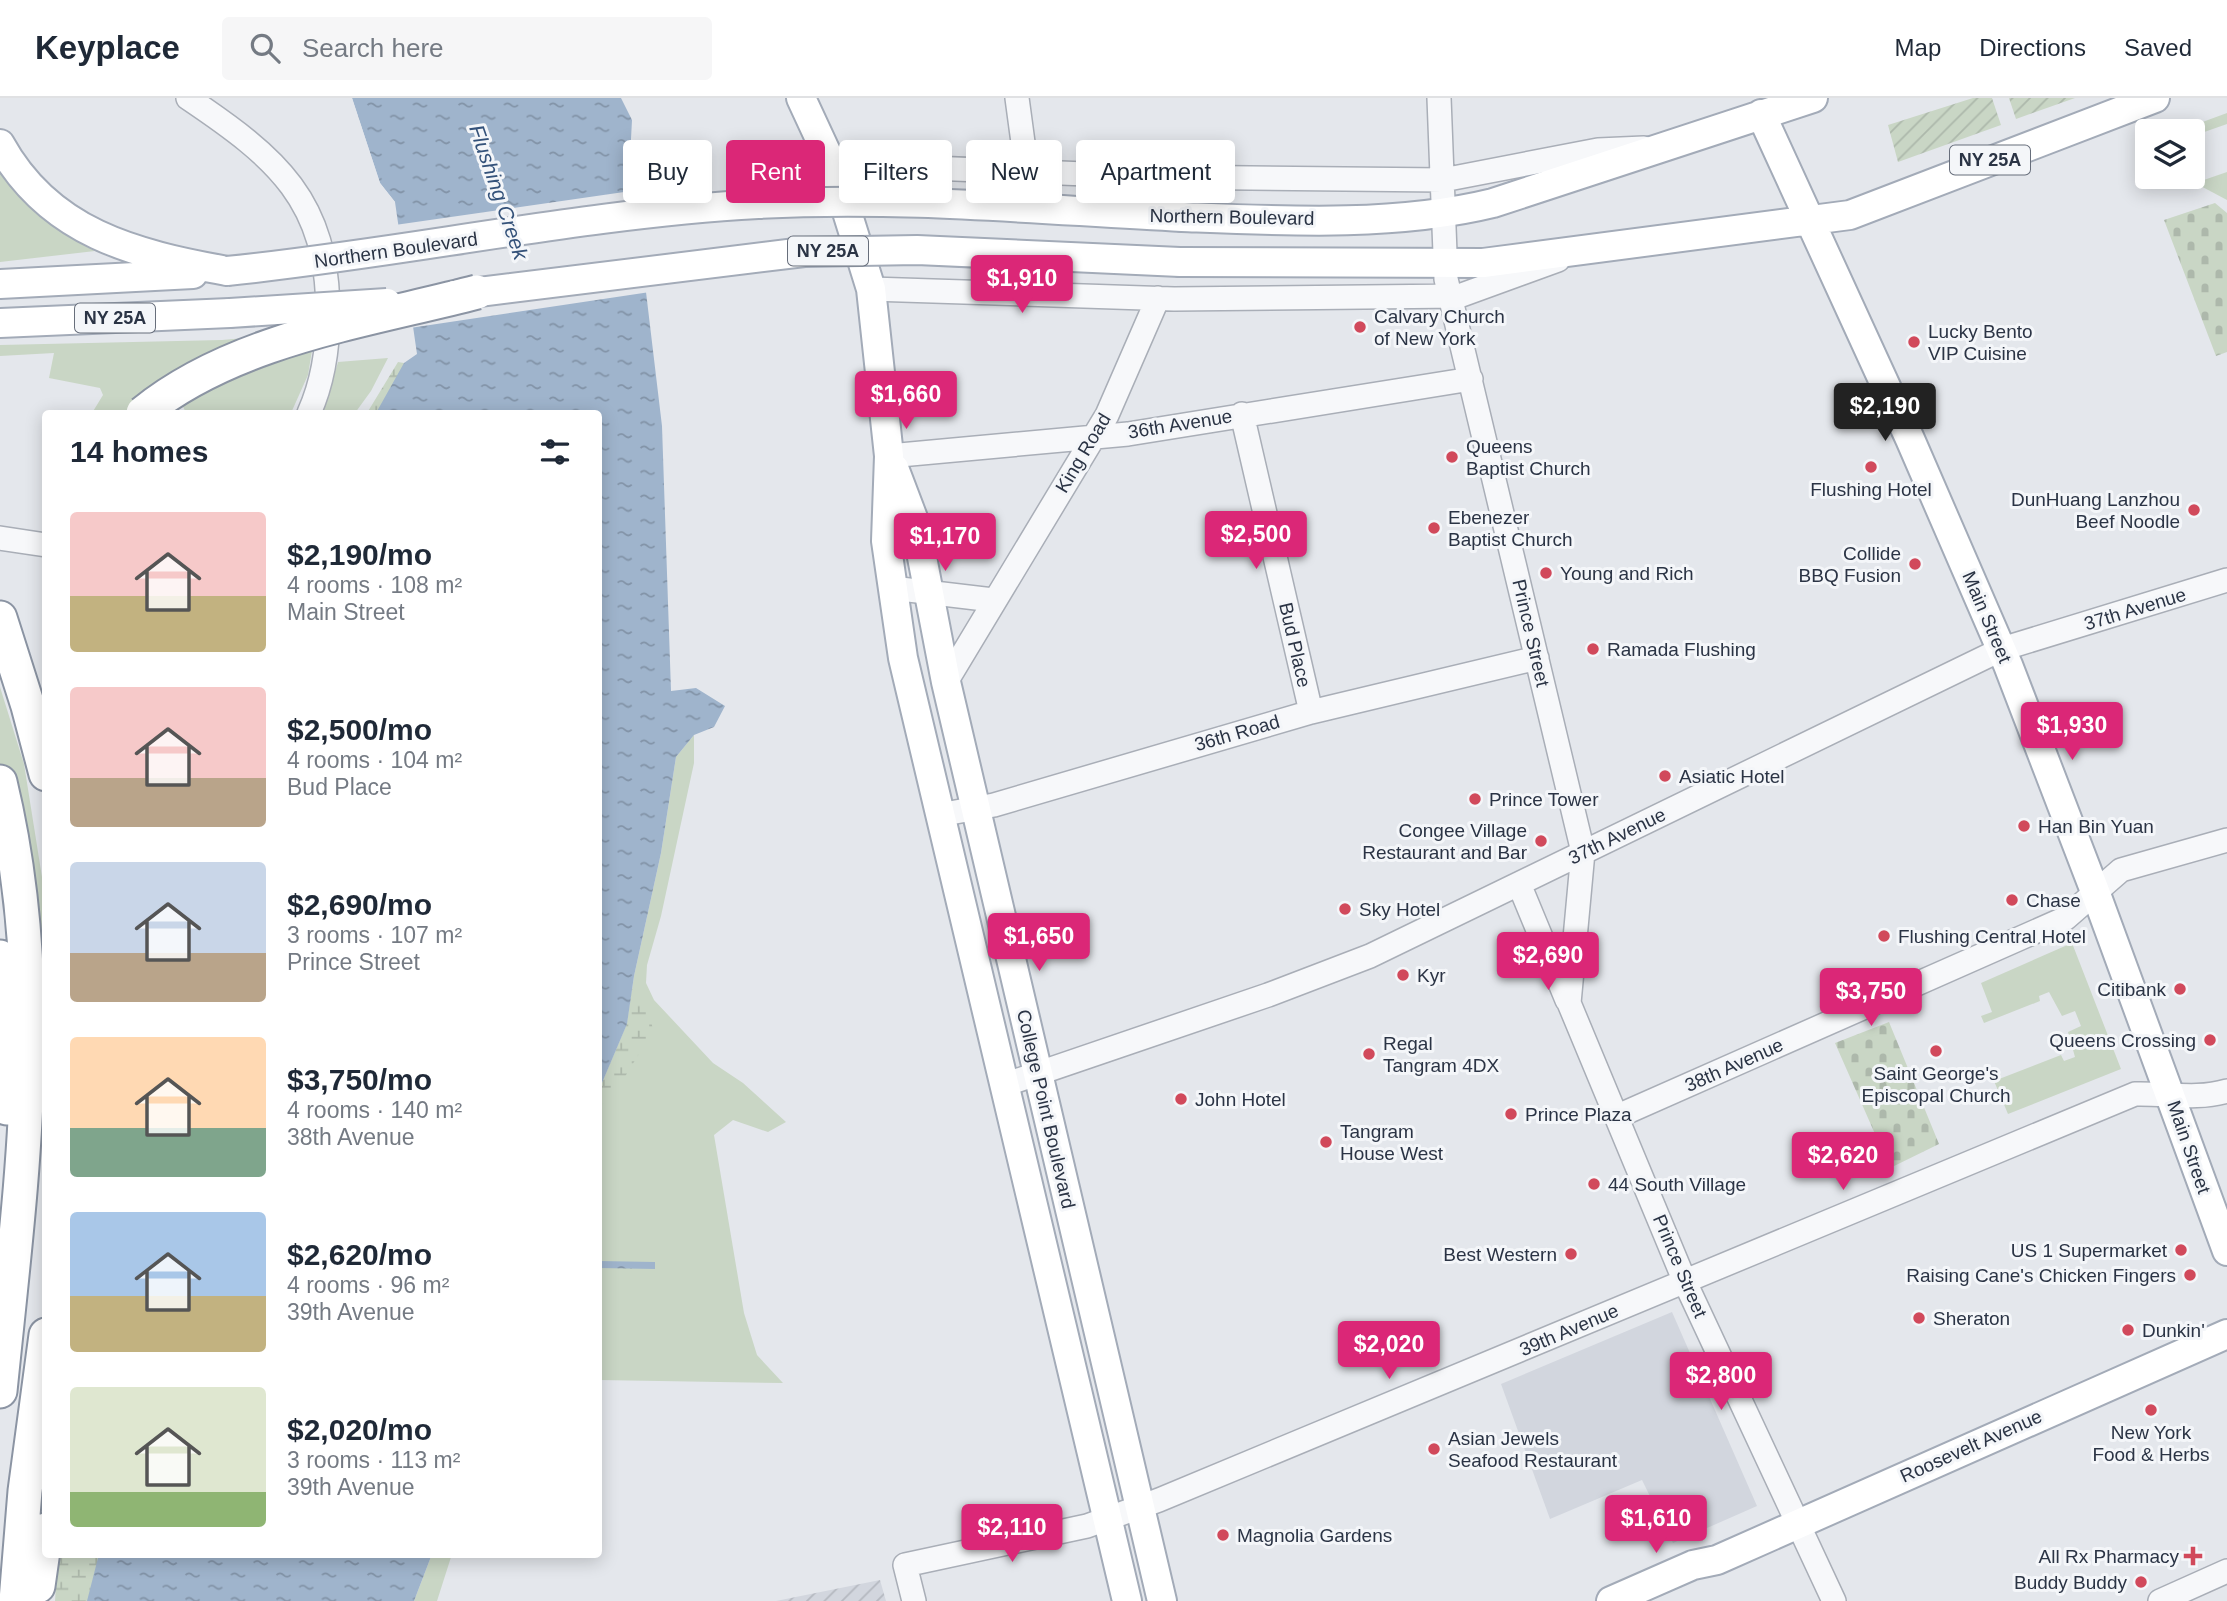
<!DOCTYPE html>
<html lang="en">
<head>
<meta charset="utf-8">
<style>
  body { margin:0; font-family:Helvetica,sans-serif; background:#f6f6f7; color:#1f2937; height:100vh; display:flex; flex-direction:column; font-size:26px; white-space:nowrap }
  * { box-sizing:border-box; margin:0 }
  p { font-size:23px; color:#747a83 }
  .icon { flex:none; width:38px; height:38px; fill:none; stroke:currentColor; stroke-width:2; stroke-linecap:round; stroke-linejoin:round }
  .map { position:relative; flex:1; overflow:hidden }
  .side { position:absolute; left:42px; top:312px; width:560px; height:1148px; display:flex; flex-direction:column; background:#fff; border-radius:7px; box-shadow:0 4px 18px #0003 }
  .side>* { flex:none }
  .banner { position:absolute; left:623px; top:42px; width:665px; height:63px; display:flex; gap:14px }
  .fabs { position:absolute; left:2135px; top:21px; display:grid; gap:14px }
  .fabs a { display:grid; place-items:center; width:70px; height:70px; border-radius:7px; background:#fff; box-shadow:0 4px 18px #0003; font-size:35px }
  .price { position:absolute; translate:-50% -60px; padding:0 16px; border-radius:7px; background:#db2777; color:#fff; font-size:23px; line-height:46px; filter:drop-shadow(0 2px 4px #0008) }
  .price::after { content:''; position:absolute; left:50%; top:42px; width:21px; height:16px; margin-left:-10px; background:inherit; clip-path:polygon(0 0,100% 0,50% 100%) }
  .price.on { background:#222; color:#fff }
  ul { padding:0; list-style:none }
  li { display:flex; align-items:center; gap:21px; height:175px; padding:0 28px }
  li span { display:grid; place-items:center; flex:none; width:196px; height:140px; border-radius:7px; color:#555 }
  li>.icon { margin-inline-start:auto }
  span .icon { width:84px; height:84px; fill:#fffc; stroke-width:1 }
  li b { font-size:30px }
  h2 { display:flex; justify-content:space-between; align-items:center; height:84px; padding:0 28px; font-size:30px }
  .pill { padding:0 24px; border-radius:7px; background:#fff; box-shadow:0 4px 18px #0003; font-size:24px; line-height:63px }
  .pill.on { background:#db2777; color:#fff }
  header { display:flex; align-items:center; gap:42px; box-sizing:border-box; height:98px; padding:0 35px; background:#fff; border-bottom:2px solid #e0e1e3 }
  header strong { font-size:33px }
  nav { display:flex; gap:38px; margin-inline-start:auto; font-size:24px }
  .search { width:490px; height:63px; background:#f6f6f7; display:flex; align-items:center; gap:18px; box-sizing:border-box; padding:0 24px; border-radius:7px; color:#747a83; font-size:26px }
  .map>svg:first-child { display:block }
  .built { fill:#d2d6de }
  .industrial { fill:url(#industrial-furrows) }
  .grass { fill:#c9d6c5 }
  .wetland { fill:url(#wetland-marsh) }
  .cemetery { fill:url(#cemetery-stones) }
  .garden { fill:url(#garden-furrows) }
  .water { fill:url(#water-ripples) }
  .pier { fill:#e4e7ec }
  .lines { fill:none; stroke-linecap:round; stroke-linejoin:round }
  .minor-casing { stroke:#a9aeb7; stroke-width:26 }
  .major-casing { stroke:#a3abb8; stroke-width:32 }
  .highway-casing { stroke:#8b94a3; stroke-width:37 }
  .minor { stroke:#f7f8fa; stroke-width:23 }
  .major { stroke:#fff; stroke-width:28 }
  .highway { stroke:#fff; stroke-width:33 }
  .major-bridge-casing { stroke:#a3abb8; stroke-width:32; stroke-linecap:butt }
  .highway-bridge-casing { stroke:#8b94a3; stroke-width:37; stroke-linecap:butt }
  .major-bridge { stroke:#fff; stroke-width:28 }
  .highway-bridge { stroke:#fff; stroke-width:33 }
  .poi-dot { fill:#d1495b; stroke:#f4f6f9; stroke-width:2.5 }
  .labels { text-anchor:middle; dominant-baseline:central; stroke-width:6; stroke-linejoin:round; paint-order:stroke }
  .shield { fill:#f4f6f9; stroke:#676e7b; stroke-width:2 }
  .shield-label { font-size:18px; font-weight:bold; fill:#2b3445 }
  .street-label { font-size:19px; fill:#2b3445; stroke:#f4f6f9 }
  .poi-label { font-size:19px; fill:#2b3445; stroke:#f4f6f9; text-anchor:start }
  .water-label { font-size:21px; font-style:italic; fill:#34527a; stroke:#f4f6f9 }
</style>
</head>
<body>
<header>
<strong>Keyplace</strong>
<div class="search"><svg class="icon" aria-label="search" viewBox="0 0 24 24"><circle cx="10" cy="10" r="6"/><path d="M15 15l6 6"/></svg>Search here</div>
<nav><a>Map</a><a>Directions</a><a>Saved</a></nav>
</header>
<div class="map">
<svg width="2227" height="1503" viewBox="0 0 2227 1503">
  <defs>
    <pattern id="industrial-furrows" width="10" height="10" patternUnits="userSpaceOnUse" patternTransform="scale(1.75)"><rect width="10" height="10" fill="#d2d6de"/><path d="M-1 1l2-2M0 10L10 0M9 11l2-2" fill="none" stroke="#b4b8c0"/></pattern>
    <pattern id="wetland-marsh" width="20" height="14" patternUnits="userSpaceOnUse" patternTransform="scale(1.75)"><rect width="20" height="14" fill="#c9d6c5"/><path d="M1 5h8M5 5V1M11 12h8M15 12V8" fill="none" stroke="#adb8ab"/></pattern>
    <pattern id="cemetery-stones" width="16" height="16" patternUnits="userSpaceOnUse" patternTransform="scale(1.75)"><rect width="16" height="16" fill="#c9d6c5"/><path d="M2 7V4a2 2 0 0 1 4 0v3zM10 15v-3a2 2 0 0 1 4 0v3z" fill="#adb8ab"/></pattern>
    <pattern id="garden-furrows" width="10" height="10" patternUnits="userSpaceOnUse" patternTransform="scale(1.75)"><rect width="10" height="10" fill="#c9d6c5"/><path d="M-1 1l2-2M0 10L10 0M9 11l2-2" fill="none" stroke="#adb8ab"/></pattern>
    <pattern id="water-ripples" width="26" height="14" patternUnits="userSpaceOnUse" patternTransform="scale(1.75)"><rect width="26" height="14" fill="#9fb4cc"/><path d="M2 4q2-2 4 0t4 0M15 11q2-2 4 0t4 0" fill="none" stroke="#8293a7"/></pattern>
  </defs>
  <rect width="100%" height="100%" fill="#e4e7ec"/>
  <!-- built -->
  <path class="built" d="M1672,1214L1757,1408L1673,1445L1642,1382L1550,1421L1501,1286Z"/>
  <!-- industrial -->
  <path class="industrial" d="M880,1482L886,1503H776Z"/>
  <!-- grass -->
  <path class="grass" d="M2227,15V26L2193,38V33H2178Z
    M0,70C24,106 56,133 95,153L0,164Z
    M2227,74V102L2195,85Z
    M315,234L308,277L291,315H186L170,281L127,315H92L103,297L100,290L49,280L54,255L0,258V247L222,242Z
    M388,260L371,293L355,315H323L338,264Z
    M0,589L24,666L45,798V882L0,736Z
    M694,637V665L661,818L647,867L646,885L654,902L713,965L743,985L786,1024L768,1034L733,1022L714,1037L744,1215L757,1257L783,1285L599,1282V992L627,926L634,878L661,755L676,659Z
    M2072,845L2121,971L2008,1016L1994,983L2061,957L2064,963L2075,959L2068,934L2081,928L2075,913L2062,918L2049,894L2039,898L2040,903L1984,925L1981,918L1992,914L1981,885Z
    M432,1456H452L437,1503H414Z"/>
  <!-- wetland -->
  <path class="wetland" d="M398,264L404,265L389,315H367Z
    M632,891L650,916L653,933L618,990L599,1010V992L627,926Z
    M58,1456H122L110,1503H55Z"/>
  <!-- cemetery -->
  <path class="cemetery" d="M2215,105L2227,115V254L2216,258L2164,122Z
    M1889,924L1939,1046L1890,1070L1835,945Z"/>
  <!-- garden -->
  <path class="garden" d="M1973,0H1992L2001,27L1898,64L1888,27Z
    M2009,0H2075L2016,21Z"/>
  <!-- water -->
  <path class="water" d="M352,0H621L632,22L630,60L662,328L671,593L696,590L725,608L714,629L694,637L676,659L661,755L634,878L627,926L599,992L598,315H376L404,265L417,256L395,104L380,85Z
    M599,1163L655,1164V1171L599,1170Z
    M99,1456H432L414,1503H87Z"/>
  <!-- pier -->
  <path class="pier" d="M349,0H352L380,85L395,104H390L377,86Z
    M638,92L650,194L410,230L395,127Z"/>
  <g class="lines">
    <!-- minor casing -->
    <g class="minor-casing">
      <path id="minor" d="M188,0C277,60 328,102 328,216C328,250 323,284 309,315
        M1017,0L1027,74
        M1439,0L1446,181L1583,754L1569,905L1685,1184L1834,1503
        M833,69L879,68L1163,79L1443,82L1598,52L1644,50
        M871,191L1174,201L1459,198L1558,162
        M1242,316L1311,614
        M889,358L1128,336L1471,281
        M0,440L46,447
        M892,490L993,502
        M946,584L1107,317L1158,200
        M939,717L994,707L1311,614L1537,560
        M1519,786L1567,902
        M1004,987L1268,897L1370,858L2002,551L2227,482
        M1618,1018L2066,820L2121,772L2227,742
        M914,1503L905,1467L1087,1428L1159,1402L2135,996C2166,995 2197,1002 2227,993
        M2160,1503L2227,1473"/>
    </g>
    <!-- major casing -->
    <g class="major-casing">
      <path id="major" d="M801,0L833,69L871,191L889,358L886,443L903,560L1127,1503
        M1761,16L1910,341L2008,567L2096,796L2227,1153
        M0,46C49,135 134,156 227,173
        M1182,119C1283,123 1395,129 1493,105L1813,0
        M1180,164L1483,165L1850,117L2155,0
        M0,186L193,176
        M0,225L230,215
        M894,370L916,428L946,584L1162,1503
        M1611,1503L1693,1467L1717,1462L2227,1236"/>
    </g>
    <!-- highway casing -->
    <g class="highway-casing">
      <path id="highway" d="M0,520L28,608L46,676
        M0,684C50,892 21,1084 0,1293
        M0,859L7,1010
        M38,1488L46,1432
        M16,1503L25,1393L46,1237"/>
    </g>
    <!-- minor -->
    <use href="#minor" class="minor"/>
    <!-- major -->
    <use href="#major" class="major"/>
    <!-- highway -->
    <use href="#highway" class="highway"/>
    <!-- major-bridge casing -->
    <g class="major-bridge-casing">
      <path id="major-bridge" d="M227,173C404,155 580,116 758,106C899,98 1041,112 1182,119
        M455,197L804,154L917,152L1180,164
        M230,215L387,205"/>
    </g>
    <!-- highway-bridge casing -->
    <g class="highway-bridge-casing">
      <path id="highway-bridge" d="M143,315C234,241 366,223 477,194"/>
    </g>
    <!-- major-bridge -->
    <use href="#major-bridge" class="major-bridge"/>
    <!-- highway-bridge -->
    <use href="#highway-bridge" class="highway-bridge"/>
  </g>
  <!-- markers -->
  <g class="poi-dot">
    <circle cx="1360" cy="229" r="7"/>
    <circle cx="1914" cy="244" r="7"/>
    <circle cx="1452" cy="359" r="7"/>
    <circle cx="1871" cy="369" r="7"/>
    <circle cx="2194" cy="412" r="7"/>
    <circle cx="1434" cy="430" r="7"/>
    <circle cx="1915" cy="466" r="7"/>
    <circle cx="1546" cy="475" r="7"/>
    <circle cx="1593" cy="551" r="7"/>
    <circle cx="1665" cy="678" r="7"/>
    <circle cx="1475" cy="701" r="7"/>
    <circle cx="2024" cy="728" r="7"/>
    <circle cx="1541" cy="743" r="7"/>
    <circle cx="2012" cy="802" r="7"/>
    <circle cx="1345" cy="811" r="7"/>
    <circle cx="1884" cy="838" r="7"/>
    <circle cx="1403" cy="877" r="7"/>
    <circle cx="2180" cy="891" r="7"/>
    <circle cx="2210" cy="942" r="7"/>
    <circle cx="1936" cy="953" r="7"/>
    <circle cx="1369" cy="956" r="7"/>
    <circle cx="1181" cy="1001" r="7"/>
    <circle cx="1511" cy="1016" r="7"/>
    <circle cx="1326" cy="1044" r="7"/>
    <circle cx="1594" cy="1086" r="7"/>
    <circle cx="2181" cy="1152" r="7"/>
    <circle cx="1571" cy="1156" r="7"/>
    <circle cx="2190" cy="1177" r="7"/>
    <circle cx="1919" cy="1220" r="7"/>
    <circle cx="2128" cy="1232" r="7"/>
    <circle cx="2151" cy="1312" r="7"/>
    <circle cx="1434" cy="1351" r="7"/>
    <circle cx="1223" cy="1437" r="7"/>
    <path d="M2189.5 1447.5h7v7h7v7h-7v7h-7v-7h-7v-7h7z"/>
    <circle cx="2141" cy="1484" r="7"/>
  </g>
  <g class="labels">
    <!-- shield labels -->
    <g class="shield">
      <rect x="1950" y="47.5" width="80" height="29" rx="5"/>
      <rect x="788" y="138.5" width="80" height="29" rx="5"/>
      <rect x="75" y="205.5" width="80" height="29" rx="5"/>
    </g>
    <g class="shield-label">
      <text x="1990" y="62">NY 25A</text>
      <text x="828" y="153">NY 25A</text>
      <text x="115" y="220">NY 25A</text>
    </g>
    <!-- street labels -->
    <g class="street-label">
      <text transform="translate(1232 119) rotate(1)">Northern Boulevard</text>
      <text transform="translate(396 152) rotate(-8)">Northern Boulevard</text>
      <text transform="translate(1180 326) rotate(-9)">36th Avenue</text>
      <text transform="translate(1083 355) rotate(-59)">King Road</text>
      <text transform="translate(2135 511) rotate(-17)">37th Avenue</text>
      <text transform="translate(1987 519) rotate(67)">Main Street</text>
      <text transform="translate(1531 535) rotate(77)">Prince Street</text>
      <text transform="translate(1295 547) rotate(77)">Bud Place</text>
      <text transform="translate(1237 635) rotate(-16)">36th Road</text>
      <text transform="translate(1617 738) rotate(-26)">37th Avenue</text>
      <text transform="translate(1734 967) rotate(-24)">38th Avenue</text>
      <text transform="translate(1046 1011) rotate(77)">College Point Boulevard</text>
      <text transform="translate(2189 1049) rotate(71)">Main Street</text>
      <text transform="translate(1680 1168) rotate(67)">Prince Street</text>
      <text transform="translate(1569 1232) rotate(-23)">39th Avenue</text>
      <text transform="translate(1971 1348) rotate(-24)">Roosevelt Avenue</text>
    </g>
    <!-- poi labels -->
    <g class="poi-label">
      <text x="1374" y="218">Calvary Church<tspan x="1374" dy="22">of New York</tspan></text>
      <text x="1928" y="233">Lucky Bento<tspan x="1928" dy="22">VIP Cuisine</tspan></text>
      <text x="1466" y="348">Queens<tspan x="1466" dy="22">Baptist Church</tspan></text>
      <text x="1871" y="391" text-anchor="middle">Flushing Hotel</text>
      <text x="2180" y="401" text-anchor="end">DunHuang Lanzhou<tspan x="2180" dy="22">Beef Noodle</tspan></text>
      <text x="1448" y="419">Ebenezer<tspan x="1448" dy="22">Baptist Church</tspan></text>
      <text x="1901" y="455" text-anchor="end">Collide<tspan x="1901" dy="22">BBQ Fusion</tspan></text>
      <text x="1560" y="475">Young and Rich</text>
      <text x="1607" y="551">Ramada Flushing</text>
      <text x="1679" y="678">Asiatic Hotel</text>
      <text x="1489" y="701">Prince Tower</text>
      <text x="2038" y="728">Han Bin Yuan</text>
      <text x="1527" y="732" text-anchor="end">Congee Village<tspan x="1527" dy="22">Restaurant and Bar</tspan></text>
      <text x="2026" y="802">Chase</text>
      <text x="1359" y="811">Sky Hotel</text>
      <text x="1898" y="838">Flushing Central Hotel</text>
      <text x="1417" y="877">Kyr</text>
      <text x="2166" y="891" text-anchor="end">Citibank</text>
      <text x="2196" y="942" text-anchor="end">Queens Crossing</text>
      <text x="1383" y="945">Regal<tspan x="1383" dy="22">Tangram 4DX</tspan></text>
      <text x="1936" y="975" text-anchor="middle">Saint George's<tspan x="1936" dy="22">Episcopal Church</tspan></text>
      <text x="1195" y="1001">John Hotel</text>
      <text x="1525" y="1016">Prince Plaza</text>
      <text x="1340" y="1033">Tangram<tspan x="1340" dy="22">House West</tspan></text>
      <text x="1608" y="1086">44 South Village</text>
      <text x="2167" y="1152" text-anchor="end">US 1 Supermarket</text>
      <text x="1557" y="1156" text-anchor="end">Best Western</text>
      <text x="2176" y="1177" text-anchor="end">Raising Cane's Chicken Fingers</text>
      <text x="1933" y="1220">Sheraton</text>
      <text x="2142" y="1232">Dunkin'</text>
      <text x="2151" y="1334" text-anchor="middle">New York<tspan x="2151" dy="22">Food &amp; Herbs</tspan></text>
      <text x="1448" y="1340">Asian Jewels<tspan x="1448" dy="22">Seafood Restaurant</tspan></text>
      <text x="1237" y="1437">Magnolia Gardens</text>
      <text x="2179" y="1458" text-anchor="end">All Rx Pharmacy</text>
      <text x="2127" y="1484" text-anchor="end">Buddy Buddy</text>
    </g>
    <!-- water labels -->
    <g class="water-label">
      <text transform="translate(499 94) rotate(71)">Flushing Creek</text>
    </g>
  </g>
</svg>
<div class="fabs">
<a><svg class="icon" aria-label="layers" viewBox="0 0 24 24"><path d="M12 4l9 5-9 5-9-5zM3 14l9 5 9-5"/></svg></a>
</div>
<b class="price" style="left:1022px;top:217px">$1,910</b>
<b class="price" style="left:906px;top:333px">$1,660</b>
<b class="price on" style="left:1885px;top:345px">$2,190</b>
<b class="price" style="left:1256px;top:473px">$2,500</b>
<b class="price" style="left:945px;top:475px">$1,170</b>
<b class="price" style="left:2072px;top:664px">$1,930</b>
<b class="price" style="left:1039px;top:875px">$1,650</b>
<b class="price" style="left:1548px;top:894px">$2,690</b>
<b class="price" style="left:1871px;top:930px">$3,750</b>
<b class="price" style="left:1843px;top:1094px">$2,620</b>
<b class="price" style="left:1389px;top:1283px">$2,020</b>
<b class="price" style="left:1721px;top:1314px">$2,800</b>
<b class="price" style="left:1656px;top:1457px">$1,610</b>
<b class="price" style="left:1012px;top:1466px">$2,110</b>
<div class="banner">
<a class="pill">Buy</a>
<a class="pill on">Rent</a>
<a class="pill">Filters</a>
<a class="pill">New</a>
<a class="pill">Apartment</a>
</div>
<section class="side">
<h2>14 homes<svg class="icon" aria-label="filters" viewBox="0 0 24 24"><path d="M4 7h16M4 17h16"/><circle cx="9" cy="7" r="2"/><circle cx="15" cy="17" r="2"/></svg></h2>
<ul>
<li><span style="background:linear-gradient(#f6c9c9 60%,#c2b280 0)"><svg class="icon" aria-label="home" viewBox="0 0 24 24"><path d="M3 11l9-7 9 7M6 9v11h12V9"/></svg></span><div><b>$2,190/mo</b><p>4 rooms · 108 m²</p><p>Main Street</p></div></li>
<li><span style="background:linear-gradient(#f6c9c9 65%,#b9a48a 0)"><svg class="icon" aria-label="home" viewBox="0 0 24 24"><path d="M3 11l9-7 9 7M6 9v11h12V9"/></svg></span><div><b>$2,500/mo</b><p>4 rooms · 104 m²</p><p>Bud Place</p></div></li>
<li><span style="background:linear-gradient(#c9d6e8 65%,#b9a48a 0)"><svg class="icon" aria-label="home" viewBox="0 0 24 24"><path d="M3 11l9-7 9 7M6 9v11h12V9"/></svg></span><div><b>$2,690/mo</b><p>3 rooms · 107 m²</p><p>Prince Street</p></div></li>
<li><span style="background:linear-gradient(#ffd9b3 65%,#7fa58c 0)"><svg class="icon" aria-label="home" viewBox="0 0 24 24"><path d="M3 11l9-7 9 7M6 9v11h12V9"/></svg></span><div><b>$3,750/mo</b><p>4 rooms · 140 m²</p><p>38th Avenue</p></div></li>
<li><span style="background:linear-gradient(#a9c7e8 60%,#c2b280 0)"><svg class="icon" aria-label="home" viewBox="0 0 24 24"><path d="M3 11l9-7 9 7M6 9v11h12V9"/></svg></span><div><b>$2,620/mo</b><p>4 rooms · 96 m²</p><p>39th Avenue</p></div></li>
<li><span style="background:linear-gradient(#dfe7d0 75%,#8fb573 0)"><svg class="icon" aria-label="home" viewBox="0 0 24 24"><path d="M3 11l9-7 9 7M6 9v11h12V9"/></svg></span><div><b>$2,020/mo</b><p>3 rooms · 113 m²</p><p>39th Avenue</p></div></li>
</ul>
</section>
</div>
</body>
</html>
